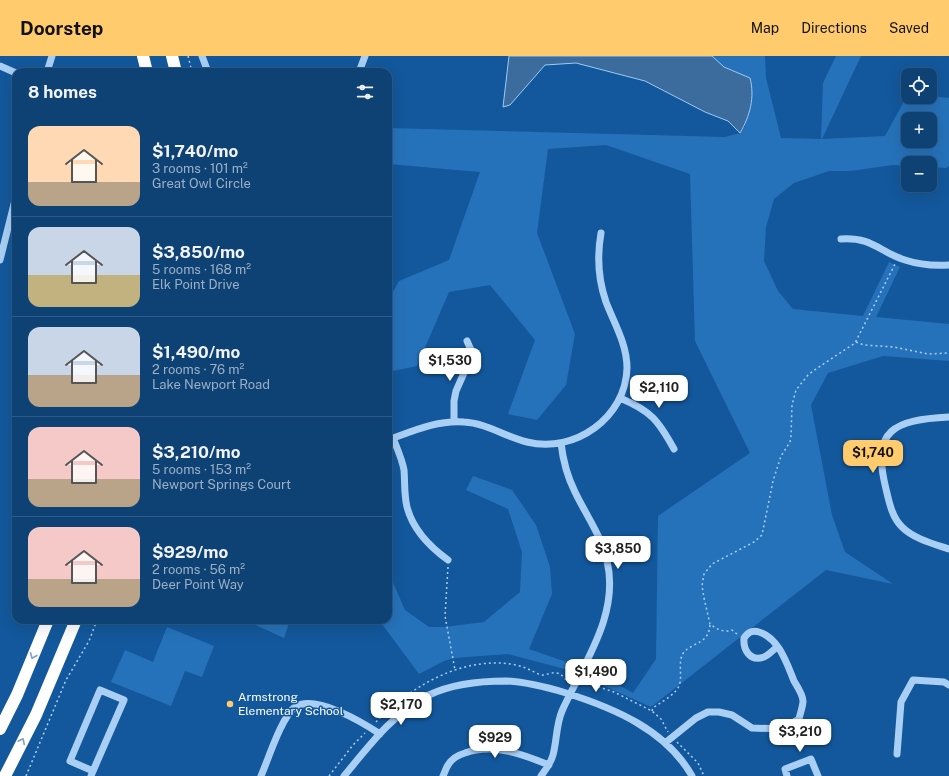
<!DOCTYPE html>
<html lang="en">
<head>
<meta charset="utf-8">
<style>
  body { margin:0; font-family:"Public Sans",sans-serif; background:#1c4d7d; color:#f1f3f6; height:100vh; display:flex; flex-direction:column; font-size:15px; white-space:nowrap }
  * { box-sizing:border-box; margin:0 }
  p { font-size:13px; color:#9bb0c5 }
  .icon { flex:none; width:22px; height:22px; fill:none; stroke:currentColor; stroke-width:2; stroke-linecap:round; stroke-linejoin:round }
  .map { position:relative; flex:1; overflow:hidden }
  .details { position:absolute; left:12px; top:12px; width:380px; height:556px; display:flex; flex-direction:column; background:#0e4275; border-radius:12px; box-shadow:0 4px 16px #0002,0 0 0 1px #2e5b87 }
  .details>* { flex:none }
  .tools { position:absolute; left:901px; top:12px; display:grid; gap:8px }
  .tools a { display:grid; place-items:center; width:36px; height:36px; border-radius:8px; background:#0e4275; box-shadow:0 4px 16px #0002,0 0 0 1px #2e5b87; font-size:20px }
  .price { position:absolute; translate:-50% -34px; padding:0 9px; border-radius:8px; background:#fff; color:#222; font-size:13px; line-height:26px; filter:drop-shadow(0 1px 2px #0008) }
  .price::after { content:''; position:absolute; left:50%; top:24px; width:12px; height:9px; margin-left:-6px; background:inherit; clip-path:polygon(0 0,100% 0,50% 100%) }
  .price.selected { background:#ffcb6c; color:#111 }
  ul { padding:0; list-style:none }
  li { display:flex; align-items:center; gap:12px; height:100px; padding:0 16px }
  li+li { border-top:1px solid #2e5b87 }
  li span { display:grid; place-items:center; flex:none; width:112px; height:80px; border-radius:12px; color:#555 }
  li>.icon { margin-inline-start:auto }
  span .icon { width:48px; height:48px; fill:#fffc; stroke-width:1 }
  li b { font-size:17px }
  h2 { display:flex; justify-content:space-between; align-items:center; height:48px; padding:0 16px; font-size:17px }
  header { display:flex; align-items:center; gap:24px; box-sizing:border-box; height:56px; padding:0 20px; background:#ffcb6c; color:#111 }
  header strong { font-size:19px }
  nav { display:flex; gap:22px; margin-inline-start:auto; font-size:14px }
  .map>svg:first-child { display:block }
  .green { fill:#2672ba; fill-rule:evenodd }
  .water { fill:#3c6c9d; stroke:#9bcbf6 }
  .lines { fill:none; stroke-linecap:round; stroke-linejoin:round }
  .path { stroke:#a9cff4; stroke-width:1.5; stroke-dasharray:2 3; stroke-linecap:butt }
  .minor { stroke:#a9cff4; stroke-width:7 }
  .highway { stroke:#fff; stroke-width:12 }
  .oneway { stroke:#7da3c9 }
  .poi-dot { fill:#ffcb6c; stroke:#13589c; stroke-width:1.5 }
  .labels { text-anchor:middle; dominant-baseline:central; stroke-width:3; stroke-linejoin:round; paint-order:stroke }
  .poi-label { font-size:12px; fill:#fff; stroke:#13589c; text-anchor:start }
</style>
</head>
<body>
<header>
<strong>Doorstep</strong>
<nav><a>Map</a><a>Directions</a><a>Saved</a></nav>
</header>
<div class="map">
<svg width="949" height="720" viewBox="0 0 949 720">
  <rect width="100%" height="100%" fill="#13589c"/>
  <!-- green -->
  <path class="green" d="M712,0H765L766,22L781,82L821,83L823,27L836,0H861L822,83L885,80L908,38V41L930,40L949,42V110L946,112L930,111V107H908V110L893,109L850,115H829L794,127L774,143L766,171L764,205L778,235L793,253L863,260L889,206L900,211L876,261L949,268V305L883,300L828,317L811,349L832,459L845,496L893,528L826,514L651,651L572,615L508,598L454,602L444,605L419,618L379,564H388V515L405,554L429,571H444L484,566L520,536L522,496L508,453L466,434L473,420L512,434L536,469L550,511L552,538L529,593L595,616L633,637L656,603L658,460L750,397L695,285L690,118L606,89L548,93L537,177L575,278L566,329L537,364L508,358L535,284L490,229L449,236L417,310L388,316V245L399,225L449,204L480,116L388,108V72L725,81L740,77L745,70L750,22L724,11L713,2ZM908,63H930V85H908Z
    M245,564H290L284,582Z
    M167,571L214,590L202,621L185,615L171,650L111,626L125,594L153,606Z"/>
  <!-- water -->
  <path class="water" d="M509,0H712L724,11L750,22C755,41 750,60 740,77L728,65L705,56L645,25L576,7L545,9L510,49L503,51Z"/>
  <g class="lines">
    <!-- path -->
    <path class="path" d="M188,0L192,16
      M856,286L864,289L894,291L928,298L949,297
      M448,511L445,560L455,614
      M737,578L732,574C724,577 716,573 710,568L704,542L702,530L704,518L712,508L754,486L762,479L773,425L781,400L790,386L791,380L792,349L796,334L808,319L816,313L855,287L895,208
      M584,628L587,627L614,636L652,655L661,663L668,676
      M652,655L653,652C661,646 675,639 679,630C683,620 677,605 684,596C695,585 709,588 710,568
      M376,666C407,634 452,606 498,607C508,607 519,609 528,613C533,615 537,618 542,619C547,619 552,616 557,617C563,618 564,624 569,625
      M677,686L698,707L704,720
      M26,720L66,624L89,585L97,564
      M329,720L353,689L365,677"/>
    <!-- minor -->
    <path class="minor" d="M202,0L208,16
      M0,10L16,17
      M47,16L52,0
      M359,16L365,0
      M841,183C873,181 879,196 905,204C920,209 934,210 949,209
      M0,204L16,140
      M620,342C651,355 658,364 674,393
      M949,361C894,364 871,373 886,433C889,446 892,461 902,471C914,483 934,488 949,493
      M454,366V345L456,335L471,301V294L467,285
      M393,382C397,392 402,403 404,414C405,427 404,439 407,451C413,474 430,491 448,504
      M388,384C413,375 437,364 464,366C486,367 506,381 527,386C575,398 626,361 627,312C627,288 614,267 606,246C598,223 597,200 601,177
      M665,687L696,662L708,656H719L732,659L752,672L782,673L799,663C800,658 803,650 803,645C803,639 797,630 794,625C787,608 779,582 759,576C752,574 748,576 744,582C743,594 750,606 764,601C769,599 773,594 777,591
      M897,698L901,646L913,624L944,626L949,629
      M91,720L93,715L124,644L100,634L70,705L93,715
      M261,720C268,704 282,660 295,651C315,638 362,666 380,678
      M344,720C369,690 393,657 429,639C452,628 481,625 506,625C527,626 546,631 566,637C614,652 666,674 692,720
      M443,720C445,716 446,712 448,709C452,702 458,699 465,697C493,687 522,698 549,709
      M541,720C546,713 551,707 553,699C557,684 556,669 562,655C583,608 620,559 607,505C601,479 586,459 575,436C567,420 563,405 561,387
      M787,720L785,713L811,703L818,720"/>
    <!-- highway -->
    <path class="highway" d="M143,0L147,16
      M172,0L176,16
      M0,673L17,639L48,564
      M5,720L36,659L76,564"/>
  </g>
  <!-- one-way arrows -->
  <defs><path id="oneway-chevron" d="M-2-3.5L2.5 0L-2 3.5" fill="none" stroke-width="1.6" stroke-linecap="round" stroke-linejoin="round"/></defs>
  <g class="oneway">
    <use href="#oneway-chevron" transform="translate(33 600) rotate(113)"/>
    <use href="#oneway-chevron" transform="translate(22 685) rotate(-63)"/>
  </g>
  <!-- markers -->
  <circle class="poi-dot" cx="230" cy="648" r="4"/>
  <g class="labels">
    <!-- poi labels -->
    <g class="poi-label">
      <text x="238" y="641">Armstrong<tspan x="238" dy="14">Elementary School</tspan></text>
    </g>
  </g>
</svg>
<div class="tools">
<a><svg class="icon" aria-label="locate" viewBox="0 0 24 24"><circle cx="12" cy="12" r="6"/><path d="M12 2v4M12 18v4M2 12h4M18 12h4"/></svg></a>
<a>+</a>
<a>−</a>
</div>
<b class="price" style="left:450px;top:326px">$1,530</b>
<b class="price" style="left:659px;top:353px">$2,110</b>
<b class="price selected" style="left:873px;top:418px">$1,740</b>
<b class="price" style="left:618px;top:514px">$3,850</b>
<b class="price" style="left:596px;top:637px">$1,490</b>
<b class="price" style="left:401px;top:670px">$2,170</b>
<b class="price" style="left:800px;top:697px">$3,210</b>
<b class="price" style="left:495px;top:703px">$929</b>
<section class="details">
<h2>8 homes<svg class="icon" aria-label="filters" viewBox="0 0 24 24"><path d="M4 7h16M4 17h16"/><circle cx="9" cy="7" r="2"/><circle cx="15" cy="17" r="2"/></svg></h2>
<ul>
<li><span style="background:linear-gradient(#ffd9b3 70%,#b9a48a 0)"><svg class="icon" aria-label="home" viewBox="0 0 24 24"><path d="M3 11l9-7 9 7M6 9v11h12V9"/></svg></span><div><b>$1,740/mo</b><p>3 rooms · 101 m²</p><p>Great Owl Circle</p></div></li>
<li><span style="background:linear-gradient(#c9d6e8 60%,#c2b280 0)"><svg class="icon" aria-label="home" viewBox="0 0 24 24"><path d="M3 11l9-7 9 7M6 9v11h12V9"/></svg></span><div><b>$3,850/mo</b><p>5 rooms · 168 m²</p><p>Elk Point Drive</p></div></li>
<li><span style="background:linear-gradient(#c9d6e8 60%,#b9a48a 0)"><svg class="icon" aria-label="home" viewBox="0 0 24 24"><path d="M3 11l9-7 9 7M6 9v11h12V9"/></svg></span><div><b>$1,490/mo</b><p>2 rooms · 76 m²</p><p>Lake Newport Road</p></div></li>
<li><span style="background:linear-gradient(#f6c9c9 65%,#b9a48a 0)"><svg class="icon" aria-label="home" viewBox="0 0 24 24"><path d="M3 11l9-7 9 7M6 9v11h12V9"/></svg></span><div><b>$3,210/mo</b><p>5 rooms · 153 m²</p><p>Newport Springs Court</p></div></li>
<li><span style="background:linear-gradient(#f6c9c9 65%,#b9a48a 0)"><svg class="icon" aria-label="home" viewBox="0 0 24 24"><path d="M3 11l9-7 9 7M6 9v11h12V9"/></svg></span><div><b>$929/mo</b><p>2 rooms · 56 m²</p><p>Deer Point Way</p></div></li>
</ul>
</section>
</div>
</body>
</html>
